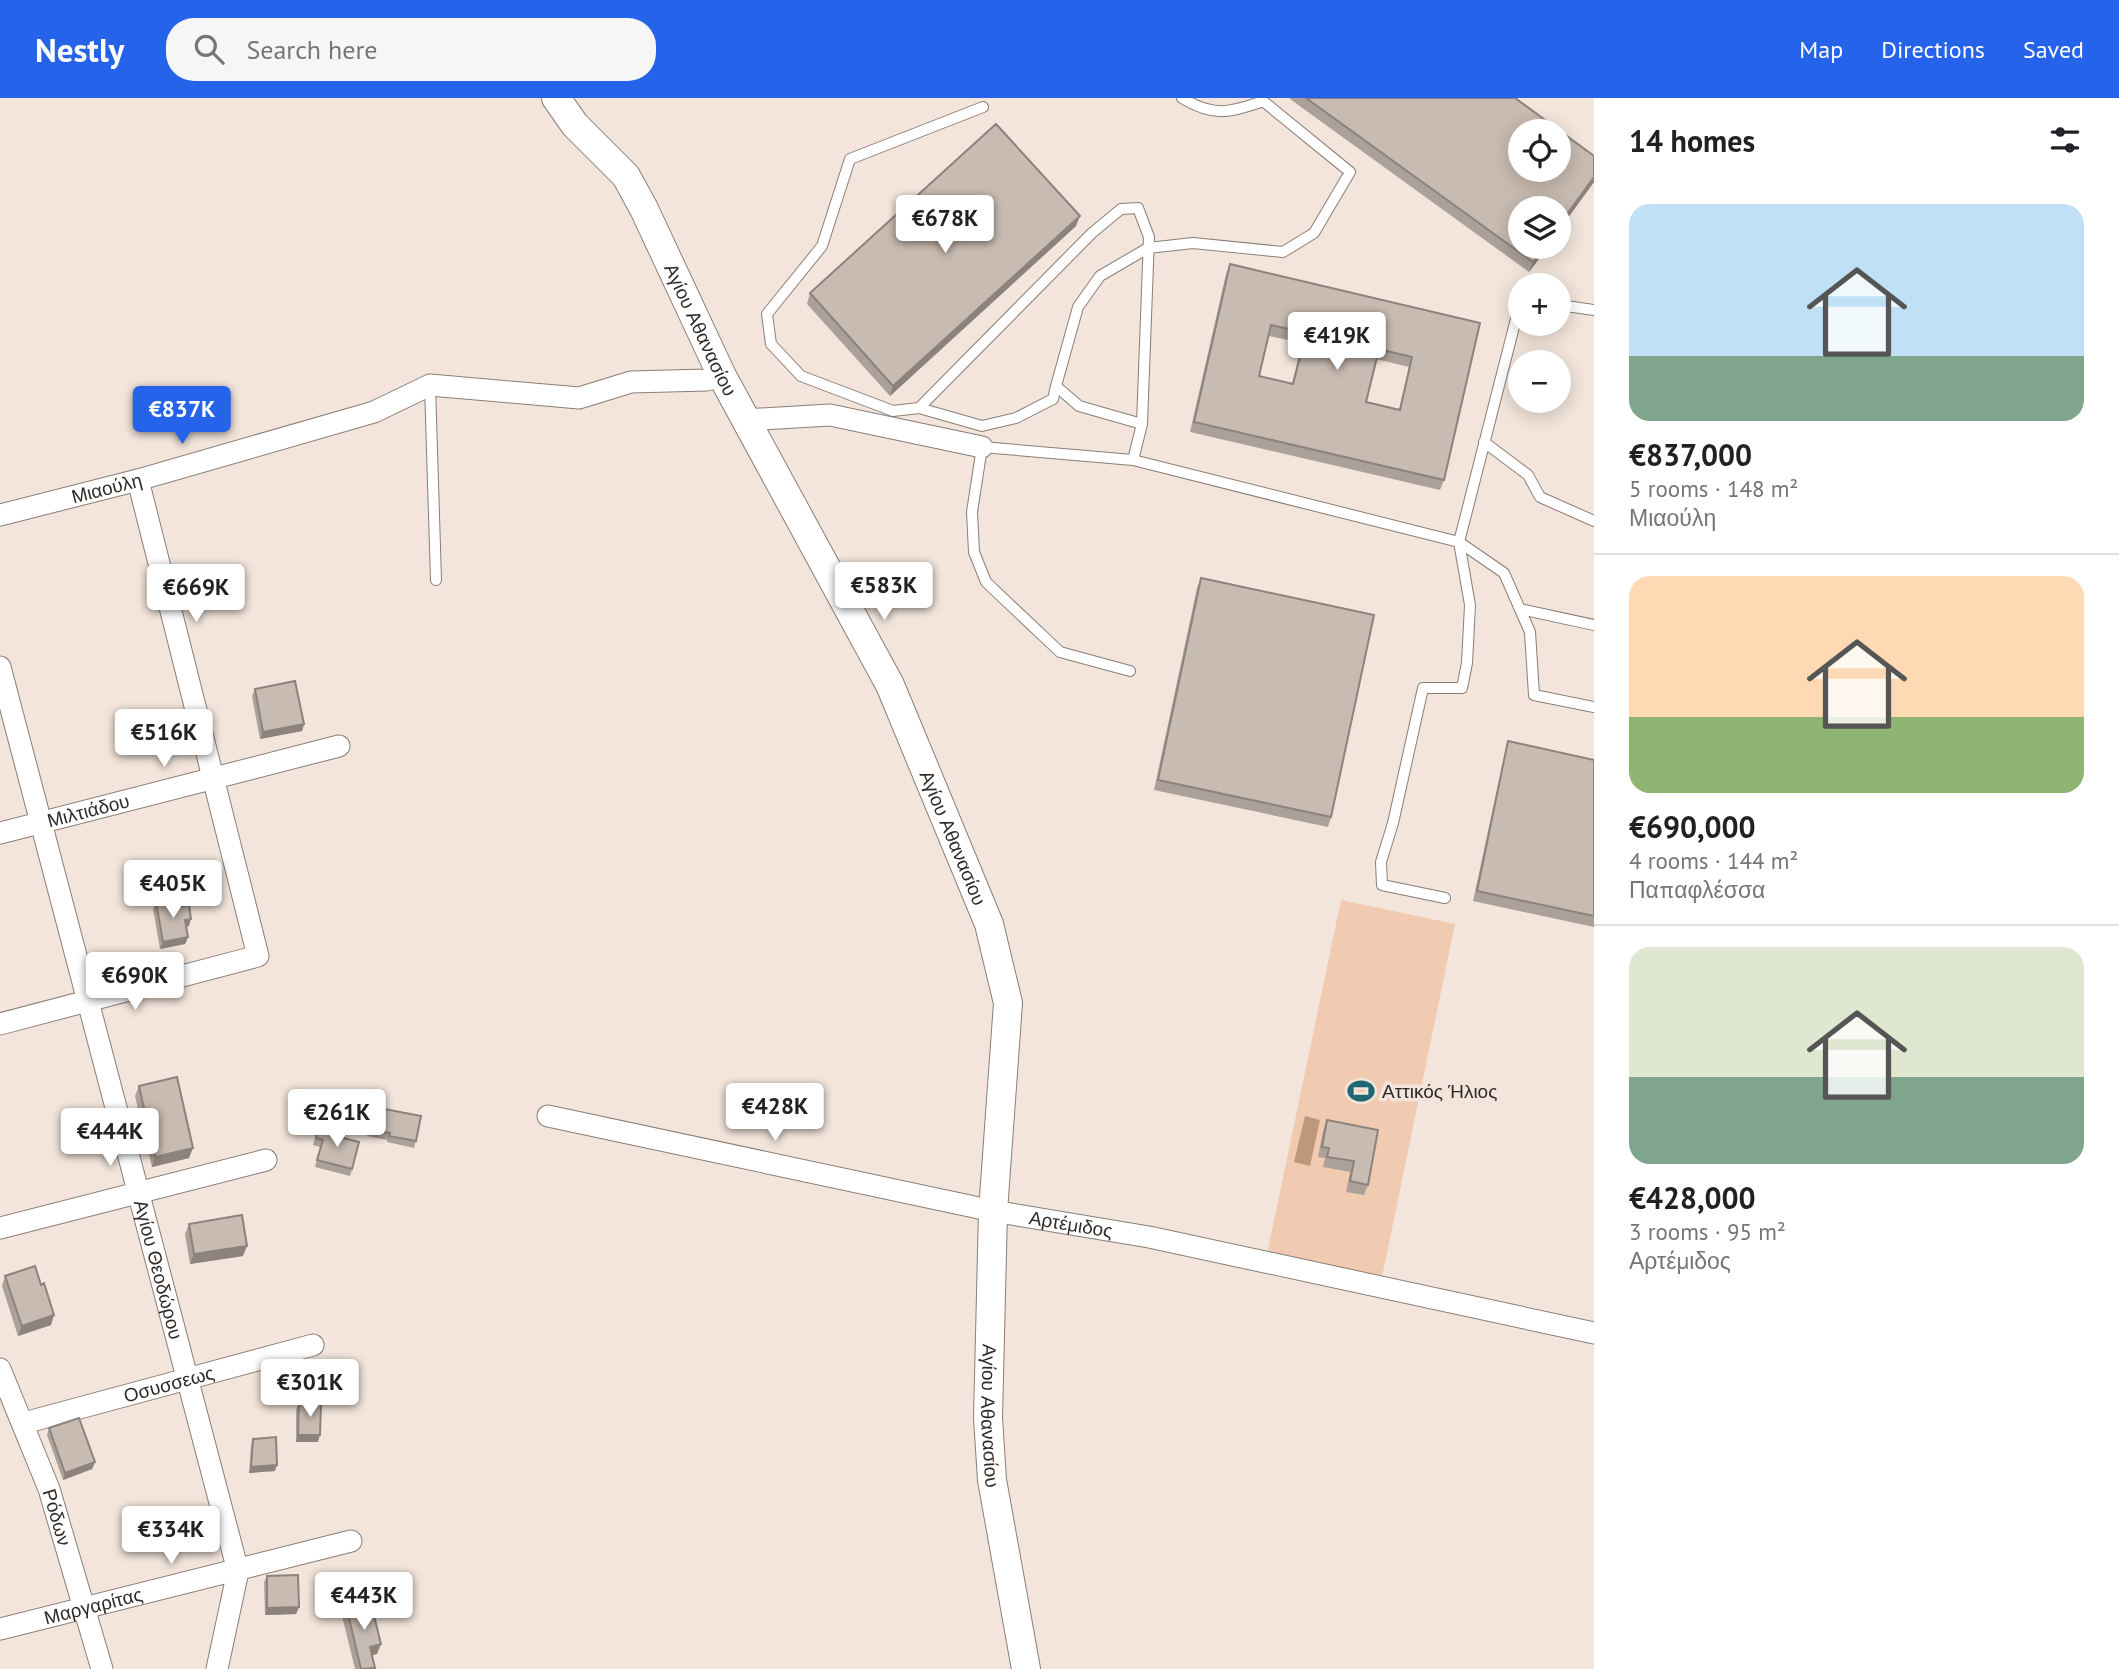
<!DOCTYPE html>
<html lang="en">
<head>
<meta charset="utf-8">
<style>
  body { margin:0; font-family:"PT Sans",sans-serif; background:#f6f6f6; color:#202124; height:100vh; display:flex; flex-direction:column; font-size:26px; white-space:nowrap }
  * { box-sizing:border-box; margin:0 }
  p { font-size:23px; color:#757577 }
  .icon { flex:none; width:38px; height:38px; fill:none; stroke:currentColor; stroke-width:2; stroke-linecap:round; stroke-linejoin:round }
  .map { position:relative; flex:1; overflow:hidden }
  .sheet { display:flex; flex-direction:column; background:#fff; width:525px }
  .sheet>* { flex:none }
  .controls { position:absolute; left:1508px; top:21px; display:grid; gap:14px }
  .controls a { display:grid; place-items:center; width:63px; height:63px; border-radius:50%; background:#fff; box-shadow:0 4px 18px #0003; font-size:35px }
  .price { position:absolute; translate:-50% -60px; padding:0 16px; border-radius:7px; background:#fff; color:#222; font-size:23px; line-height:46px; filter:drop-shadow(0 2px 4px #0008) }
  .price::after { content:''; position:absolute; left:50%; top:42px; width:21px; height:16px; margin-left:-10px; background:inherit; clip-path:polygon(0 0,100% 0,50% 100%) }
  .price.current { background:#2563eb; color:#fff }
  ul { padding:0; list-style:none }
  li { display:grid; align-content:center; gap:14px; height:371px; padding:0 35px }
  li+li { border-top:2px solid #e0e0e0 }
  li span { display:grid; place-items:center; height:217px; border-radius:21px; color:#555 }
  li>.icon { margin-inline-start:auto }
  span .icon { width:126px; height:126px; fill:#fffc; stroke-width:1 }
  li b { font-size:30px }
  h2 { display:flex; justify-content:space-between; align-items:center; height:84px; padding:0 35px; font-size:30px }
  header { display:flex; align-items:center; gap:42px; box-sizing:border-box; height:98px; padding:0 35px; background:#2563eb; color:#fff }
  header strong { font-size:33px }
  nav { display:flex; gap:38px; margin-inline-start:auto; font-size:24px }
  .search { width:490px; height:63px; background:#f6f6f6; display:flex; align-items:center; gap:18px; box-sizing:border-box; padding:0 24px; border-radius:28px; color:#757577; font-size:26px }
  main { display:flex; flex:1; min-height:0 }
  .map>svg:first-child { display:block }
  .green { fill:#f0cbb1 }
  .water { fill:#bf977a }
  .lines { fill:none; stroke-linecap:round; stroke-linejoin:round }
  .lane-casing { stroke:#8a7e75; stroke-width:12 }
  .street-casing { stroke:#8a7e75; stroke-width:23 }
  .secondary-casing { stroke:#8a7e75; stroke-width:30 }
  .lane { stroke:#fff; stroke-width:10 }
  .street { stroke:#fff; stroke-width:21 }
  .secondary { stroke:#fff; stroke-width:28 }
  .wall { fill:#aca198; fill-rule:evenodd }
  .shaded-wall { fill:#8c837c }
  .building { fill:#c8bbb1; stroke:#8c837c; stroke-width:2; fill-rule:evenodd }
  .labels { text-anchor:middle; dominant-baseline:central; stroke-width:7; stroke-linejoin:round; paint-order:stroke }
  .street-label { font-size:19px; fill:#2f2a26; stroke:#f3e5db }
  .poi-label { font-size:19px; fill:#2f2a26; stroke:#f3e5db; text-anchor:start }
</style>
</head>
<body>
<header>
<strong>Nestly</strong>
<div class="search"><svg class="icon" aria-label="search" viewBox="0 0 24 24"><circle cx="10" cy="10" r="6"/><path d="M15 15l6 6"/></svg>Search here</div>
<nav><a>Map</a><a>Directions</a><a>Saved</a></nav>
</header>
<main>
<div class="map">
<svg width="1594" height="1571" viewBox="0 0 1594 1571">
  <rect width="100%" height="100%" fill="#f3e5db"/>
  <!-- green -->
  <path class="green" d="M1341,802L1455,826L1381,1184L1266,1161Z"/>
  <!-- water -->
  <path class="water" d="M1305,1018L1320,1022L1310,1068L1294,1064Z"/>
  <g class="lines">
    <!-- lane casing -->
    <g class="lane-casing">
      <path id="lane" d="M983,9L850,61L822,148L767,216L771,246L801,278L893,313L919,310L1092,135L1121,111L1138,110L1149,139L1142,326L1133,362
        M1559,207L1594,212
        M430,287L436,482
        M919,310L982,328L1016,320L1053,301L1056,288
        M1142,326L1079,308L1056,288L1078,209L1100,178L1148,150L1193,145L1283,154L1314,135L1350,74L1263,3C1230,15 1213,19 1182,0
        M1484,344L1528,377L1540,399L1594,423
        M1520,511L1594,527
        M1130,573L1060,554L986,484L974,454L972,414L982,349L1133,362L1459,444L1504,475L1530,534L1534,597L1594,609
        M1445,800L1382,787L1381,764L1393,725L1423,590H1462L1467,565L1470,507L1459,444L1517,217L1521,216"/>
    </g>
    <!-- street casing -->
    <g class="street-casing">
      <g id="street">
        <path d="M745,322L830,317L982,349"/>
        <path id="s1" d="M0,417L138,382L374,314L430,287L579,300L631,284L707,282L722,278"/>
        <path id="s2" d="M0,569L238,1473L217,1571"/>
        <path id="s3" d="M0,735L339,648"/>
        <path d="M0,926L258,858L138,382"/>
        <path id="s4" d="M548,1018L993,1113L1149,1139L1594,1235"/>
        <path d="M0,1130L266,1062"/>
        <path id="s5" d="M0,1271L49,1391L102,1571"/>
        <path id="s6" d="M24,1325L313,1247"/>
        <path id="s7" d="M0,1531L351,1443"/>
      </g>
    </g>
    <!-- secondary casing -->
    <g class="secondary-casing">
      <g id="secondary">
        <path id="s8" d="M556,0L575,27L626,78L644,111L722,278L890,587L989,826L1008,905L993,1113L988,1320L992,1382L1026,1571"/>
      </g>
    </g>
    <!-- lane -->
    <use href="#lane" class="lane"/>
    <!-- street -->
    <use href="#street" class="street"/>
    <!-- secondary -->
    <use href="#secondary" class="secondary"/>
  </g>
  <!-- wall -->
  <path class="wall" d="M1290,0H1515L1594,58V84L1559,132V110L1548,149L1529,174L1290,1Z
    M1076,128L890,298L807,206L810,195Z
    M1230,166L1480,225L1444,382L1440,392L1190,334L1226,176ZM1269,238L1302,245L1292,286L1259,278ZM1376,261L1409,269L1399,312L1366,304Z
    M1201,480L1331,719L1328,729L1154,692L1197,490Z
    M255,591L304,626L302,633L260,641L252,598Z
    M1508,643L1594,662V829L1473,803L1505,654Z
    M156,804L178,809L189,828L186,829L188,839L185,846L160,851L153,811Z
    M139,988L189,1060L152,1069L135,998Z
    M374,1009L416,1043L414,1050L387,1044V1042L367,1038Z
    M1327,1022L1368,1087L1364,1097L1346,1094L1350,1074L1323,1069L1325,1060L1318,1059L1323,1033Z
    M318,1030L332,1037L352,1071L350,1078L315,1069L320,1049L313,1047Z
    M189,1126L243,1158L190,1166L185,1136Z
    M5,1178L41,1187L51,1227L18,1238L2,1188Z
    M299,1305L318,1344H296V1312Z
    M49,1330L95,1364L92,1371L63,1382L47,1337Z
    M253,1341L275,1373L249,1375L251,1348Z
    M267,1478L299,1509L296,1516L265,1517L264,1484Z
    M346,1507L377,1556L372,1557L375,1571H355L342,1518Z"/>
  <!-- shaded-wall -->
  <path class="shaded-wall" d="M1594,79V84L1559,132V127Z
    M1080,118L1076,128L890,298L893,288Z
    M1544,149H1548L1529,174L1533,164Z
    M304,626L302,633L260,641L263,634Z
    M191,821L189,828L182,829L185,822Z
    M188,839L185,846L160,851L163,844Z
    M193,1050L189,1060L152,1069L155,1059Z
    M247,1148L243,1158L190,1166L194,1156Z
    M54,1217L51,1227L18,1238L22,1228Z
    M298,1337H320L318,1344H296Z
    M95,1364L92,1371L63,1382L65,1375Z
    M277,1367L275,1373L249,1375L251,1369Z
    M299,1509L296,1516L265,1517L267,1510Z
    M381,1546L377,1556L367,1559L370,1549Z"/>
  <!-- building -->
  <path class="building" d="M1306,0H1515L1594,58V79L1559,127V110H1521V149H1544L1533,164ZM1521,33H1559V72H1521Z
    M996,26L1080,118L893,288L810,195Z
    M1230,166L1480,225L1444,382L1194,324ZM1271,227L1306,235L1293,286L1259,278ZM1379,251L1412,259L1400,312L1366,304Z
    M1201,480L1374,517L1331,719L1158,682Z
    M295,583L304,626L263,634L255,591Z
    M1508,643L1594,662V818L1477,793Z
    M177,800L178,809L189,807L191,821L185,822L188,839L163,844L156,804Z
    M177,979L193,1050L155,1059L139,988Z
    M374,1009L421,1018L416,1043L389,1038L390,1035L370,1031Z
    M1327,1022L1378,1032L1368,1087L1350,1083L1354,1063L1327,1059L1329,1050L1322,1049Z
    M318,1030L332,1033V1037L359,1044L352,1071L317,1062L323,1042L316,1040Z
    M242,1117L247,1148L194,1156L189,1126Z
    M35,1168L41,1187L44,1185L54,1217L22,1228L5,1178Z
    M299,1305H321L320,1337H298Z
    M79,1320L95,1364L65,1375L49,1330Z
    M276,1339L277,1367L251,1369L253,1341Z
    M298,1477L299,1509L267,1510V1478Z
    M370,1502L381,1546L370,1549L375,1570L361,1571L346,1507Z"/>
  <!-- icons -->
  <defs>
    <g id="stadium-bare" transform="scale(2.1)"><path d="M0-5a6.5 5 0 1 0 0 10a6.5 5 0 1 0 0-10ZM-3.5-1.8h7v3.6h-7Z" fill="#1d6872" stroke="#f3e5db" stroke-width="2.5" paint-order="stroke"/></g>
  </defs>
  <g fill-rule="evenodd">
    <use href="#stadium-bare" x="1361" y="993"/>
  </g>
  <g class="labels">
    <!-- street labels -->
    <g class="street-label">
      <text stroke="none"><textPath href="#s8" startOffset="276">Αγίου Αθανασίου</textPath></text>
      <text stroke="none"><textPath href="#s1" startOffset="110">Μιαούλη</textPath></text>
      <text stroke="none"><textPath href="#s3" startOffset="91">Μιλτιάδου</textPath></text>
      <text stroke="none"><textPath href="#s8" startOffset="844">Αγίου Αθανασίου</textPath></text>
      <text stroke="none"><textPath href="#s4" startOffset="534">Αρτέμιδος</textPath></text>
      <text stroke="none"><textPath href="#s2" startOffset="623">Αγίου Θεοδώρου</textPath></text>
      <text stroke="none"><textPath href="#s6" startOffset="150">Οσυσσεως</textPath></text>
      <text stroke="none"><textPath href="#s8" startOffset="1432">Αγίου Αθανασίου</textPath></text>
      <text stroke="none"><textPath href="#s5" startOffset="159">Ρόδων</textPath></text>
      <text stroke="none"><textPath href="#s7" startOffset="96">Μαργαρίτας</textPath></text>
    </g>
    <!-- poi labels -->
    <g class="poi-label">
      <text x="1382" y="993">Αττικός Ήλιος</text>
    </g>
  </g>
</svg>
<div class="controls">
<a><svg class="icon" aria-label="locate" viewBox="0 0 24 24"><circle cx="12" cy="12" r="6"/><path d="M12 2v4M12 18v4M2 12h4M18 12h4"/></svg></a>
<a><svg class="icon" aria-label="layers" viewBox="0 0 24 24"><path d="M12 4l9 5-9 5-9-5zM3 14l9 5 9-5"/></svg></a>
<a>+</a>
<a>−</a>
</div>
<b class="price" style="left:945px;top:157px">€678K</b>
<b class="price" style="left:1337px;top:274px">€419K</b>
<b class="price current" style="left:182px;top:348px">€837K</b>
<b class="price" style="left:884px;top:524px">€583K</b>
<b class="price" style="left:196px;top:526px">€669K</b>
<b class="price" style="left:164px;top:671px">€516K</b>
<b class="price" style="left:173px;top:822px">€405K</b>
<b class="price" style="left:135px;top:914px">€690K</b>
<b class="price" style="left:775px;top:1045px">€428K</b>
<b class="price" style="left:337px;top:1051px">€261K</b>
<b class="price" style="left:110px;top:1070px">€444K</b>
<b class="price" style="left:310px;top:1321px">€301K</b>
<b class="price" style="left:171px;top:1468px">€334K</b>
<b class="price" style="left:364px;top:1534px">€443K</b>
</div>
<section class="sheet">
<h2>14 homes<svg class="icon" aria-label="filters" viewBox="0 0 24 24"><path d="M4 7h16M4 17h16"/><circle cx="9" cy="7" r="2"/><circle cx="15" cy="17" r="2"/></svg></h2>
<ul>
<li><span style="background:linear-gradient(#bfe0f5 70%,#7fa58c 0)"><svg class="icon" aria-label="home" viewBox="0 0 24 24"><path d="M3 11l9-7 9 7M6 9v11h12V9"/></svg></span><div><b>€837,000</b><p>5 rooms · 148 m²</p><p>Μιαούλη</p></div></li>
<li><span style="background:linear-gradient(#ffd9b3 65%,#8fb573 0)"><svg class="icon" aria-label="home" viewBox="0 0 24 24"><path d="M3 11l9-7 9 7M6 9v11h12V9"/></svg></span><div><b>€690,000</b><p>4 rooms · 144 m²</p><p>Παπαφλέσσα</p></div></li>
<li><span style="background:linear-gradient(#dfe7d0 60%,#7fa58c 0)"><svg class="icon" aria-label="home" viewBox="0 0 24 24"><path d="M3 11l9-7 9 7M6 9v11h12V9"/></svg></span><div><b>€428,000</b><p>3 rooms · 95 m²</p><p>Αρτέμιδος</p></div></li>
</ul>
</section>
</main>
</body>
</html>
